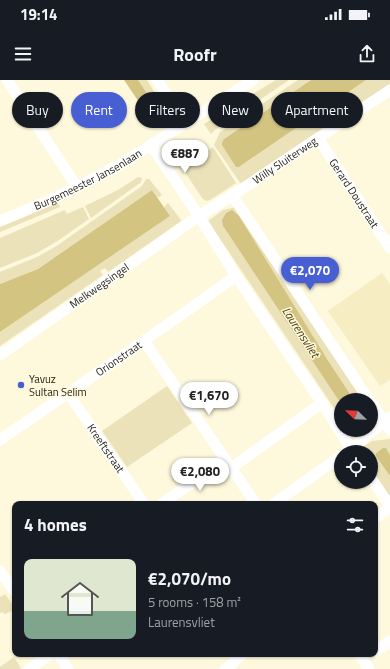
<!DOCTYPE html>
<html lang="en">
<head>
<meta charset="utf-8">
<style>
  body { margin:0; font-family:"Titillium Web",sans-serif; background:#20242c; color:#f1f3f6; height:100vh; display:flex; flex-direction:column; font-size:15px; white-space:nowrap }
  * { box-sizing:border-box; margin:0 }
  p { font-size:13px; color:#9ea1a6 }
  .icon { flex:none; width:22px; height:22px; fill:none; stroke:currentColor; stroke-width:2; stroke-linecap:round; stroke-linejoin:round }
  .map { position:relative; flex:1; overflow:hidden }
  .panel { position:absolute; left:12px; top:421px; width:366px; height:156px; display:flex; flex-direction:column; background:#171b24; border-radius:8px; box-shadow:0 1px 3px #0004 }
  .panel>* { flex:none }
  .banner { position:absolute; left:12px; top:12px; width:366px; height:36px; display:flex; gap:8px }
  .needle { width:26px; rotate:293deg }
  .buttons { position:absolute; left:334px; top:313px; display:grid; gap:8px }
  .buttons a { display:grid; place-items:center; width:44px; height:44px; border-radius:50%; background:#171b24; box-shadow:0 1px 3px #0004; font-size:20px }
  .price { position:absolute; translate:-50% -34px; padding:0 9px; border-radius:14px; background:#fff; color:#222; font-size:13px; line-height:26px; filter:drop-shadow(0 1px 2px #0008) }
  .price::after { content:''; position:absolute; left:50%; top:24px; width:12px; height:9px; margin-left:-6px; background:inherit; clip-path:polygon(0 0,100% 0,50% 100%) }
  .price.selected { background:#475fd3; color:#fff }
  ul { padding:0; list-style:none }
  li { display:flex; align-items:center; gap:12px; height:100px; padding:0 12px }
  li+li { border-top:1px solid #363941 }
  li span { display:grid; place-items:center; flex:none; width:112px; height:80px; border-radius:8px; color:#555 }
  li>.icon { margin-inline-start:auto }
  span .icon { width:48px; height:48px; fill:#fffc; stroke-width:1 }
  li b { font-size:17px }
  h2 { display:flex; justify-content:space-between; align-items:center; height:48px; padding:0 12px; font-size:17px }
  .tag { padding:0 14px; border-radius:18px; background:#171b24; box-shadow:0 1px 3px #0004; font-size:14px; line-height:36px }
  .tag.selected { background:#475fd3; color:#fff }
  .status { display:flex; justify-content:space-between; align-items:center; height:28px; padding:0 20px; background:#171b24; direction:ltr }
  .status svg { height:11px; fill:currentColor }
  header { display:flex; justify-content:space-between; align-items:center; height:52px; padding:0 12px; background:#171b24; font-size:18px; font-weight:700 }
  .map>svg:first-child { display:block }
  .built { fill:#f6edc2 }
  .green { fill:#ebe2ba }
  .water { fill:#d3c482 }
  .lines { fill:none; stroke-linecap:round; stroke-linejoin:round }
  .minor { stroke:#fff; stroke-width:11 }
  .poi-dot { fill:#475fd3; stroke:#fef8dc; stroke-width:1.5 }
  .labels { text-anchor:middle; dominant-baseline:central; stroke-width:3; stroke-linejoin:round; paint-order:stroke }
  .street-label { font-size:11px; fill:#252215; stroke:#fef8dc }
  .poi-label { font-size:11px; fill:#252215; stroke:#fef8dc; text-anchor:start }
  .water-label { font-size:12px; font-style:italic; fill:#483d06; stroke:#fef8dc }
</style>
</head>
<body>
<div class="status"><b>19:14</b><svg viewBox="0 0 49 12"><path d="M0 12V9h3v3zM5 12V6h3v6zM10 12V3h3v9zM15 12V0h3v12zM26 1h20v11H26zM47 4h2v5h-2z"/></svg></div>
<header><svg class="icon" aria-label="menu" viewBox="0 0 24 24"><path d="M4 6h16M4 12h16M4 18h16"/></svg>Roofr<svg class="icon" aria-label="share" viewBox="0 0 24 24"><path d="M12 15V3M7 8l5-5 5 5M5 13v7h14v-7"/></svg></header>
<div class="map">
<svg width="390" height="589" viewBox="0 0 390 589">
  <rect width="100%" height="100%" fill="#fef8dc"/>
  <!-- built -->
  <path class="built" d="M382,193L390,204V300L380,306L328,231Z"/>
  <!-- green -->
  <path class="green" d="M138,0H147L159,19L160,29L158,30Z
    M276,0H289L215,50L211,54L204,44L220,34Z
    M298,0H311L224,59L236,87H239L366,0H390V4L241,104L214,65L220,52Z
    M213,67L236,103L210,120L206,121L202,118L183,89Z
    M138,97L142,98L141,102L140,103L91,138L85,126L118,110Z
    M146,99H149L162,115L158,118L152,110L38,189L0,204V192L37,177L55,167L142,106Z
    M58,123L60,127L0,152V147Z
    M168,123L181,140V141L108,192L105,188L100,191L103,195L0,266V252L170,136L164,127Z
    M83,127L89,139L59,160L37,173L0,188V158L65,130L67,134Z
    M236,127L364,320H354L327,279L223,146L341,324V337L334,328L208,141L223,130Z
    M167,306L192,343L127,387L102,351Z
    M390,359V375L386,368H383L376,373L377,376L390,396V419L371,391V372H358L357,371L372,361Z
    M5,514L15,528V529L8,533L4,534L3,532L0,533V517Z
    M14,577L21,588L20,589H0V587Z"/>
  <!-- water -->
  <path class="water" d="M124,0H138L157,28L147,34Z
    M311,0H366L239,87H236L222,65V63L224,59Z
    M152,110L170,136L0,252V204L38,189Z
    M232,130L239,136L327,279L354,320H341V324L223,146L222,140L226,133Z
    M383,368H386L390,375V396L376,376V373Z"/>
  <g class="lines">
    <!-- minor -->
    <g class="minor">
      <path d="M7,0L77,107"/>
      <path d="M157,0L185,43"/>
      <path id="s1" d="M318,58L390,168"/>
      <path d="M151,65L199,136L236,196L322,323L353,372"/>
      <path d="M232,115L369,320"/>
      <path id="s2" d="M0,141L50,120L77,107L118,86L253,0"/>
      <path d="M144,261L256,424"/>
      <path id="s3" d="M0,275L199,136L242,109L390,10"/>
      <path id="s4" d="M68,313L144,424"/>
      <path d="M371,322L390,350"/>
      <path id="s5" d="M0,360L144,261L236,196"/>
      <path d="M347,372L390,337"/>
      <path d="M231,388L322,323"/>
      <path d="M371,398L390,426"/>
      <path d="M161,424L226,380"/>
      <path d="M273,424L341,376"/>
      <path d="M375,438L390,428"/>
      <path d="M0,491L15,512"/>
      <path d="M375,572L390,561"/>
      <path d="M58,574L68,589"/>
      <path d="M359,574L369,589"/>
      <path d="M29,589L51,574"/>
      <path d="M225,589L230,586L242,574"/>
    </g>
  </g>
  <!-- markers -->
  <circle class="poi-dot" cx="21" cy="305" r="4"/>
  <g class="labels">
    <!-- street labels -->
    <g class="street-label">
      <text stroke="none"><textPath href="#s3" startOffset="345">Willy Sluiterweg</textPath></text>
      <text stroke="none"><textPath href="#s2" startOffset="97">Burgemeester Jansenlaan</textPath></text>
      <text stroke="none"><textPath href="#s1" startOffset="66">Gerard Doustraat</textPath></text>
      <text stroke="none"><textPath href="#s3" startOffset="121">Melkwegsingel</textPath></text>
      <text stroke="none"><textPath href="#s5" startOffset="144">Orionstraat</textPath></text>
      <text stroke="none"><textPath href="#s4" startOffset="67">Kreeftstraat</textPath></text>
    </g>
    <!-- poi labels -->
    <g class="poi-label">
      <text x="29" y="299">Yavuz<tspan x="29" dy="13">Sultan Selim</tspan></text>
    </g>
    <!-- water labels -->
    <g class="water-label">
      <text transform="translate(301 252) rotate(57)">Laurensvliet</text>
    </g>
  </g>
</svg>
<div class="buttons">
<a><svg class="needle" viewBox="-14 -14 28 28"><path d="M0-13l5 13h-10z" fill="#e53935"/><path d="M0 13l5-13h-10z" fill="#9ea1a6"/></svg></a>
<a><svg class="icon" aria-label="locate" viewBox="0 0 24 24"><circle cx="12" cy="12" r="6"/><path d="M12 2v4M12 18v4M2 12h4M18 12h4"/></svg></a>
</div>
<b class="price" style="left:185px;top:94px">€887</b>
<b class="price selected" style="left:310px;top:211px">€2,070</b>
<b class="price" style="left:209px;top:336px">€1,670</b>
<b class="price" style="left:200px;top:412px">€2,080</b>
<div class="banner">
<a class="tag">Buy</a>
<a class="tag selected">Rent</a>
<a class="tag">Filters</a>
<a class="tag">New</a>
<a class="tag">Apartment</a>
</div>
<section class="panel">
<h2>4 homes<svg class="icon" aria-label="filters" viewBox="0 0 24 24"><path d="M4 7h16M4 17h16"/><circle cx="9" cy="7" r="2"/><circle cx="15" cy="17" r="2"/></svg></h2>
<ul>
<li><span style="background:linear-gradient(#dfe7d0 65%,#7fa58c 0)"><svg class="icon" aria-label="home" viewBox="0 0 24 24"><path d="M3 11l9-7 9 7M6 9v11h12V9"/></svg></span><div><b>€2,070/mo</b><p>5 rooms · 158 m²</p><p>Laurensvliet</p></div></li>
</ul>
</section>
</div>
</body>
</html>
